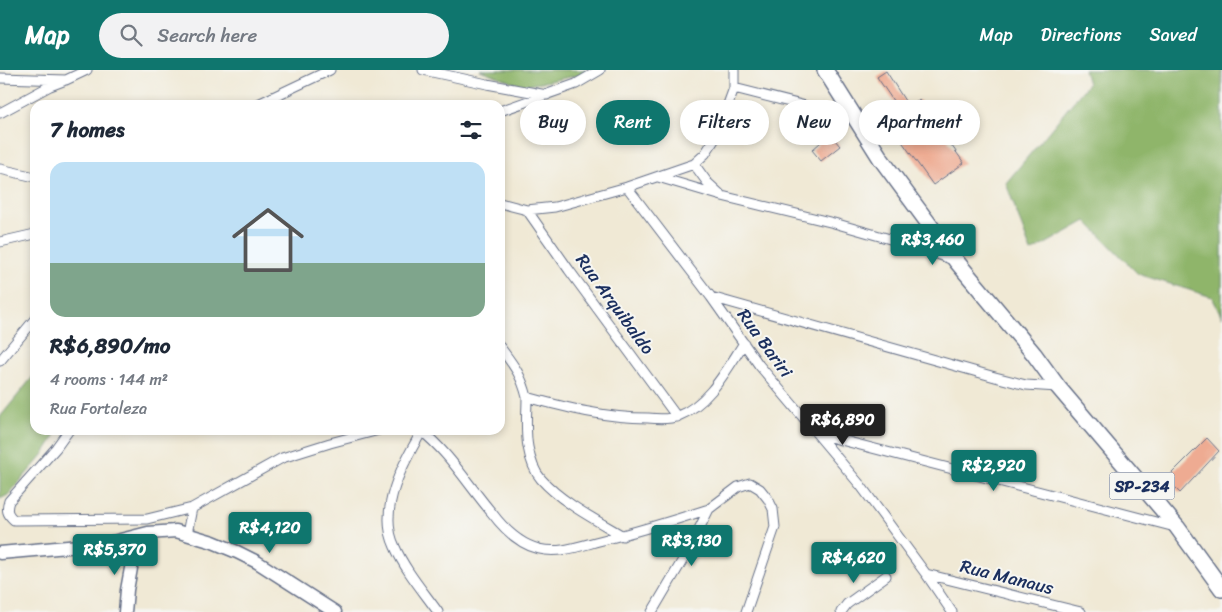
<!DOCTYPE html>
<html lang="en">
<head>
<meta charset="utf-8">
<style>
  body { margin:0; font-family:Sriracha,sans-serif; background:#f2f2f3; color:#1f2937; height:100vh; display:flex; flex-direction:column; font-size:19px; white-space:nowrap }
  * { box-sizing:border-box; margin:0 }
  p { font-size:16px; color:#747a83 }
  .icon { flex:none; width:28px; height:28px; fill:none; stroke:currentColor; stroke-width:2; stroke-linecap:round; stroke-linejoin:round }
  .map { position:relative; flex:1; overflow:hidden }
  .sheet { position:absolute; left:30px; top:30px; width:475px; height:335px; display:flex; flex-direction:column; background:#fff; border-radius:15px; box-shadow:0 2px 8px #0003 }
  .sheet>* { flex:none }
  .guide { position:absolute; left:520px; top:30px; width:475px; height:45px; display:flex; gap:10px }
  .price { position:absolute; translate:-50% -42px; padding:0 11px; border-radius:5px; background:#0f766e; color:#fff; font-size:16px; line-height:32px; filter:drop-shadow(0 1px 2px #0008) }
  .price::after { content:''; position:absolute; left:50%; top:30px; width:15px; height:11px; margin-left:-8px; background:inherit; clip-path:polygon(0 0,100% 0,50% 100%) }
  .price.selected { background:#222; color:#fff }
  ul { padding:0; list-style:none }
  li { display:grid; align-content:center; gap:10px; height:265px; padding:0 20px }
  li span { display:grid; place-items:center; height:155px; border-radius:15px; color:#555 }
  li>.icon { margin-inline-start:auto }
  span .icon { width:90px; height:90px; fill:#fffc; stroke-width:1 }
  li b { font-size:21px }
  h2 { display:flex; justify-content:space-between; align-items:center; height:60px; padding:0 20px; font-size:21px }
  .chip { padding:0 18px; border-radius:22px; background:#fff; box-shadow:0 2px 8px #0003; font-size:18px; line-height:45px }
  .chip.selected { background:#0f766e; color:#fff }
  header { display:flex; align-items:center; gap:30px; box-sizing:border-box; height:70px; padding:0 25px; background:#0f766e; color:#fff }
  header strong { font-size:24px }
  nav { display:flex; gap:28px; margin-inline-start:auto; font-size:18px }
  .search { width:350px; height:45px; background:#f2f2f3; display:flex; align-items:center; gap:12px; box-sizing:border-box; padding:0 18px; border-radius:28px; color:#747a83; font-size:19px }
  .map>svg:first-child { display:block }
  .forest { fill:#8fb56a; stroke:#557264 }
  .building { fill:#eeab92 }
  .lines { fill:none; stroke-linecap:round; stroke-linejoin:round }
  .minor-casing { stroke:#667088; stroke-width:11 }
  .secondary-casing { stroke:#667088; stroke-width:15 }
  .primary-casing { stroke:#667088; stroke-width:18 }
  .minor { stroke:#fff; stroke-width:9 }
  .secondary { stroke:#fff; stroke-width:12 }
  .primary { stroke:#fff; stroke-width:15 }
  .labels { text-anchor:middle; dominant-baseline:central; stroke-width:4; stroke-linejoin:round; paint-order:stroke }
  .shield { fill:#f6f6f2; stroke:#5d6b8a; stroke-width:1 }
  .shield-label { font-size:16px; font-weight:bold; fill:#1b2f5e }
  .street-label { font-size:18px; fill:#1b2f5e; stroke:#f6f6f2 }
</style>
</head>
<body>
<header>
<strong>Map</strong>
<div class="search"><svg class="icon" aria-label="search" viewBox="0 0 24 24"><circle cx="10" cy="10" r="6"/><path d="M15 15l6 6"/></svg>Search here</div>
<nav><a>Map</a><a>Directions</a><a>Saved</a></nav>
</header>
<div class="map">
<svg width="1222" height="542" viewBox="0 0 1222 542">
  <rect width="100%" height="100%" fill="#f6f6f2"/>
  <filter id="ink" filterUnits="userSpaceOnUse"><feTurbulence type="fractalNoise" baseFrequency=".02" numOctaves="2"/><feDisplacementMap in="SourceGraphic" scale="10" xChannelSelector="R" yChannelSelector="G"/><feConvolveMatrix kernelMatrix="1 2 1 2 8 2 1 2 1" color-interpolation-filters="sRGB"/></filter>
  <filter id="wash" filterUnits="userSpaceOnUse"><feTurbulence type="fractalNoise" baseFrequency=".0096" numOctaves="4" result="noise"/><feDisplacementMap in="SourceGraphic" scale="20" xChannelSelector="R" yChannelSelector="G"/><feGaussianBlur stdDeviation="1.12" result="paint"/><feColorMatrix in="noise" values="0 0 0 0 0 0 0 0 0 0 0 0 0 0 0 0 0 1.4 0 .05"/><feComposite in="paint" operator="in"/></filter>
  <g filter="url(#wash)">
    <rect width="100%" height="100%" fill="#f0e9d5"/>
    <!-- forest -->
    <path class="forest" d="M480,0H588L581,5L523,16Z
      M1084,0H1222V247L1212,227L1138,204L1086,151L1031,182L1006,113L1088,14Z
      M35,304V360H59L43,385L8,425L0,429V347Z"/>
    <g id="blocks">
      <!-- building -->
      <path class="building" d="M886,1L907,34L900,41L877,7Z
        M919,30L964,93L933,115L888,52Z
        M830,64L840,76L821,91L812,80Z
        M1207,368L1219,381L1180,423L1166,409Z"/>
    </g>
  </g>
  <g filter="url(#ink)">
    <use href="#blocks" fill-opacity="0" stroke="#667088" stroke-width="1"/>
    <g class="lines">
      <!-- minor casing -->
      <g class="minor-casing">
        <path id="minor" d="M423,0L487,14L547,25
          M0,8L66,10L87,0
          M734,18L853,48
          M256,35L330,0
          M500,41L576,14L600,0
          M0,43L50,16L63,11
          M694,94L707,112L720,124
          M0,99L35,107
          M658,107L722,126L834,153L918,177L956,191
          M627,117L711,227L759,295L861,416L926,504L952,542
          M500,133L527,140L555,137L627,117L694,94L705,84L716,67L734,18V0
          M527,140L569,200L677,347
          M0,172L35,164
          M918,177L942,170
          M711,227L995,307L1026,315L1058,317
          M500,277C514,296 521,304 527,327C567,338 606,348 648,348C657,349 669,350 678,346C709,334 727,299 744,273
          M0,291L35,249
          M527,327C527,343 525,361 528,377C530,388 533,400 541,409C561,432 596,450 623,466
          M69,360L56,378L9,431C6,440 7,444 14,450L147,449L192,438L282,388L330,373L379,360
          M420,360C448,381 469,416 492,443C504,459 519,474 539,479C559,484 580,476 599,471C636,462 672,451 709,439
          M422,361C403,393 377,440 395,477C405,500 423,521 438,542
          M818,364L1175,457
          M187,464L192,438
          M926,504L1081,542
          M652,542L688,481L709,439L738,417L750,413L760,419L768,429L773,439L775,457L746,542
          M841,542L847,534L886,506"/>
      </g>
      <!-- secondary casing -->
      <g class="secondary-casing">
        <path id="secondary" d="M99,477C110,480 128,480 132,493L127,520L125,542
          M0,483L79,476H97L148,463L176,461L213,472L237,482L257,492L335,542"/>
      </g>
      <!-- primary casing -->
      <g class="primary-casing">
        <path id="primary" d="M825,0L881,89L957,192L1034,284L1058,317L1177,457L1222,519"/>
      </g>
      <!-- minor -->
      <use href="#minor" class="minor"/>
      <!-- secondary -->
      <use href="#secondary" class="secondary"/>
      <!-- primary -->
      <use href="#primary" class="primary"/>
    </g>
  </g>
  <g class="labels">
    <!-- shield labels -->
    <rect class="shield" x="1109.5" y="402.5" width="65" height="27" rx="4"/>
    <g class="shield-label">
      <text x="1142" y="416">SP-234</text>
    </g>
    <!-- street labels -->
    <g class="street-label">
      <text transform="translate(615 234) rotate(54)">Rua Arquibaldo</text>
      <text transform="translate(765 273) rotate(54)">Rua Bariri</text>
      <text transform="translate(1007 507) rotate(14)">Rua Manaus</text>
    </g>
  </g>
</svg>
<b class="price" style="left:933px;top:196px">R$3,460</b>
<b class="price selected" style="left:843px;top:376px">R$6,890</b>
<b class="price" style="left:994px;top:422px">R$2,920</b>
<b class="price" style="left:270px;top:484px">R$4,120</b>
<b class="price" style="left:692px;top:497px">R$3,130</b>
<b class="price" style="left:115px;top:506px">R$5,370</b>
<b class="price" style="left:854px;top:514px">R$4,620</b>
<div class="guide">
<a class="chip">Buy</a>
<a class="chip selected">Rent</a>
<a class="chip">Filters</a>
<a class="chip">New</a>
<a class="chip">Apartment</a>
</div>
<section class="sheet">
<h2>7 homes<svg class="icon" aria-label="filters" viewBox="0 0 24 24"><path d="M4 7h16M4 17h16"/><circle cx="9" cy="7" r="2"/><circle cx="15" cy="17" r="2"/></svg></h2>
<ul>
<li><span style="background:linear-gradient(#bfe0f5 65%,#7fa58c 0)"><svg class="icon" aria-label="home" viewBox="0 0 24 24"><path d="M3 11l9-7 9 7M6 9v11h12V9"/></svg></span><div><b>R$6,890/mo</b><p>4 rooms · 144 m²</p><p>Rua Fortaleza</p></div></li>
</ul>
</section>
</div>
</body>
</html>
